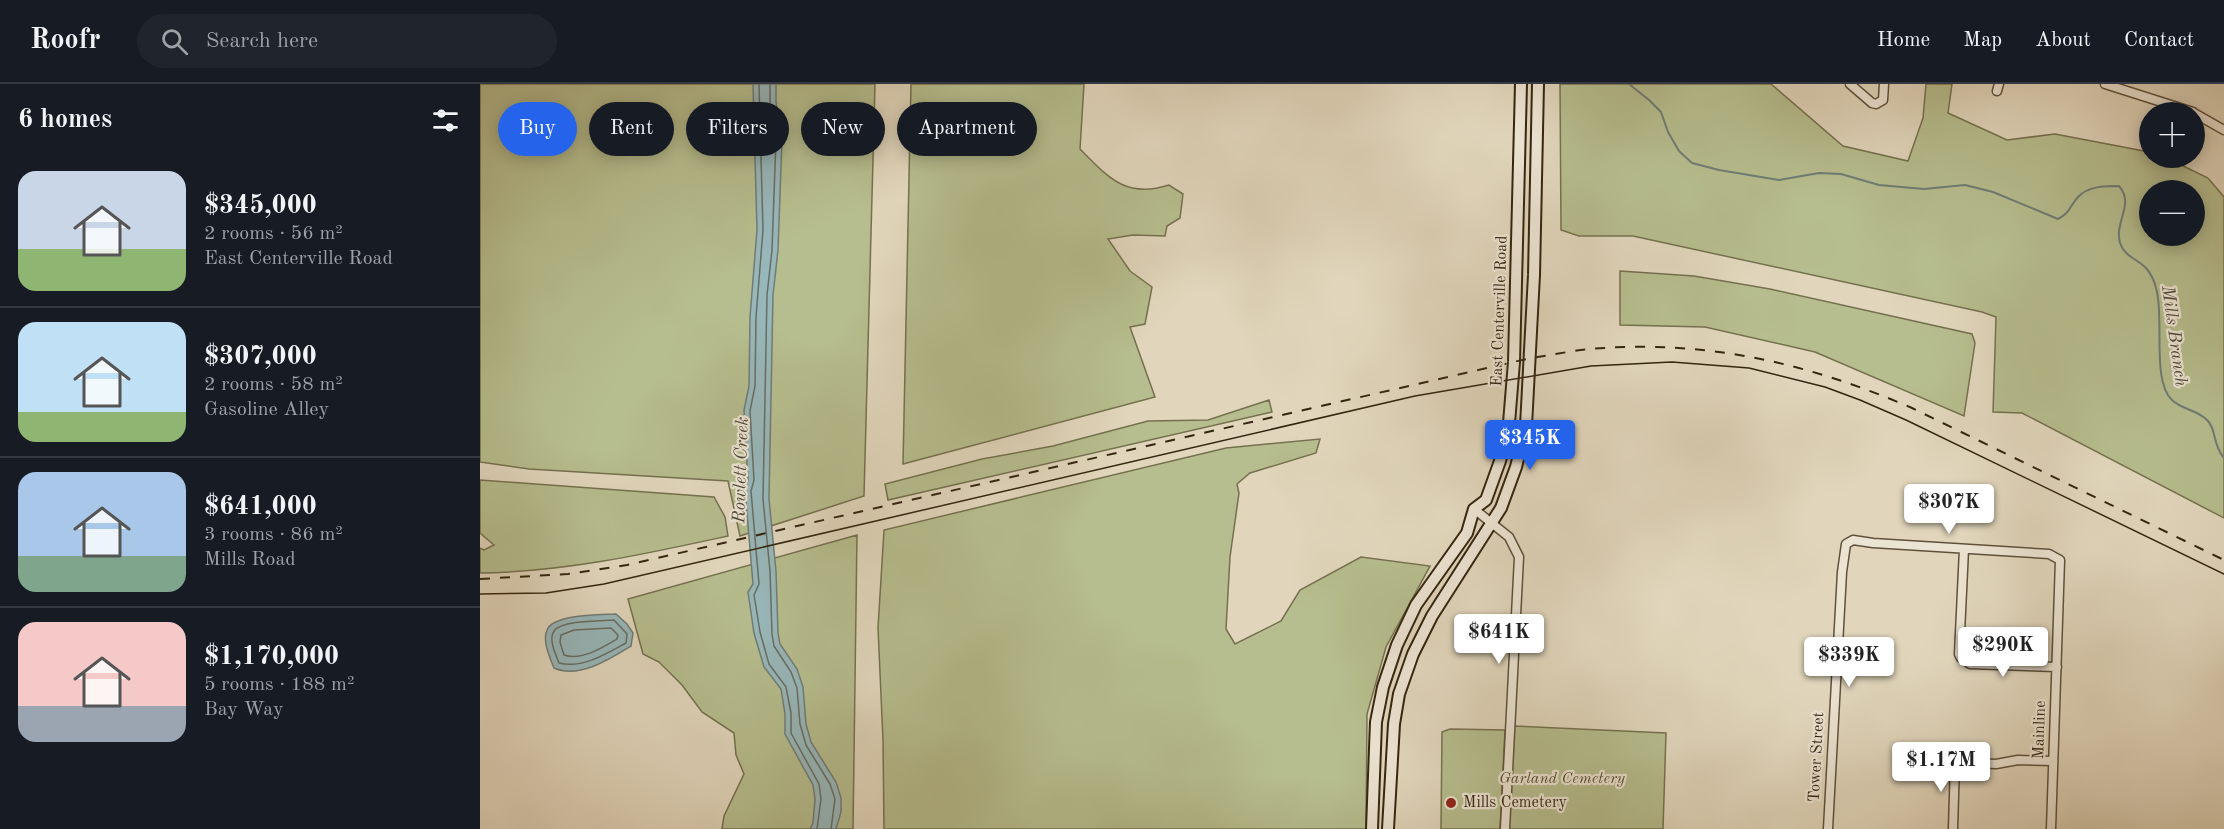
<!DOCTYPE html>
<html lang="en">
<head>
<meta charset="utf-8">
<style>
  body { margin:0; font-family:"Old Standard TT",serif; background:#20242c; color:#f1f3f6; height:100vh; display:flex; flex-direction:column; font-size:22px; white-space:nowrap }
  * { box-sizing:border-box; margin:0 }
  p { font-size:20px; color:#9ea1a6 }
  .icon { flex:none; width:33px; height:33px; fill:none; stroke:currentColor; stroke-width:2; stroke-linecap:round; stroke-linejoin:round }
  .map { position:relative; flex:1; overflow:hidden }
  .panel { display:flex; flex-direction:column; background:#171b24; width:480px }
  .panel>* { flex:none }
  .guide { position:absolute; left:18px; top:18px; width:570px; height:54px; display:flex; gap:12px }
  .fabs { position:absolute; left:1659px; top:18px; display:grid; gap:12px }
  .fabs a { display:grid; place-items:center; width:66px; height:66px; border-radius:50%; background:#171b24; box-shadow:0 3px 15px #0003; font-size:30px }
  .price { position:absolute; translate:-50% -51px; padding:0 14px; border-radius:6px; background:#fff; color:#222; font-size:20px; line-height:39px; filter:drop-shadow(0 2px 3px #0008) }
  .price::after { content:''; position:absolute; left:50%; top:36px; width:18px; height:14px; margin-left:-9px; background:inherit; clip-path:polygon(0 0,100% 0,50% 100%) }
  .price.current { background:#2563eb; color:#fff }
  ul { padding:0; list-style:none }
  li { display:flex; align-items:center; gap:18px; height:150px; padding:0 18px }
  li+li { border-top:2px solid #363941 }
  li span { display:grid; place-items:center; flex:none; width:168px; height:120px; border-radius:18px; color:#555 }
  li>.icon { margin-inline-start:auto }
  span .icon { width:72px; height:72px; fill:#fffc; stroke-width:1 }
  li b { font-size:26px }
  h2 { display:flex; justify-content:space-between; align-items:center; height:72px; padding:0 18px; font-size:26px }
  .chip { padding:0 21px; border-radius:27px; background:#171b24; box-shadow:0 3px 15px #0003; font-size:21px; line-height:54px }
  .chip.current { background:#2563eb; color:#fff }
  header { display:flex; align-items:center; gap:36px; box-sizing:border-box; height:84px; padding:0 30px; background:#171b24; border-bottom:2px solid #363941 }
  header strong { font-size:28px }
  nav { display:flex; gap:33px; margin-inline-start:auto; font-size:21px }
  .search { width:420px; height:54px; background:#20242c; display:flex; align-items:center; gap:15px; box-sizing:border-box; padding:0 21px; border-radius:33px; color:#9ea1a6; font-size:22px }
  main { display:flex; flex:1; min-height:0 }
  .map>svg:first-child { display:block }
  .green { fill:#b6bd8e; stroke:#75714f; stroke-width:1.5; fill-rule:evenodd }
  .water { fill:#98b7ba; stroke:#707d76; stroke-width:1.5 }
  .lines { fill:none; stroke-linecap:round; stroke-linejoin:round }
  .shore { stroke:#666e65; stroke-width:1.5 }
  .stream { stroke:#707d76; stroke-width:2 }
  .minor-casing { stroke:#5f513b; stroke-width:11 }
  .secondary-casing { stroke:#342510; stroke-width:14 }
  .minor { stroke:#ece4d3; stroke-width:8 }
  .secondary { stroke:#ece4d3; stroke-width:10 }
  .tram { stroke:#342510; stroke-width:1.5 }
  .rail { stroke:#342510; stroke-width:2; stroke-dasharray:10 10; stroke-linecap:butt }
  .poi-dot { fill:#8f2418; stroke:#ece4d3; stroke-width:2 }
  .labels { text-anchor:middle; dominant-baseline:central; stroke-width:4.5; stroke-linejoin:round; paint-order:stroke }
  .street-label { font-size:16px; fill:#342510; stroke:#ece4d3 }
  .park-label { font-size:16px; font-style:italic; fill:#544b30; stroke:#ece4d3 }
  .poi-label { font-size:16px; fill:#342510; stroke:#ece4d3; text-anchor:start }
  .water-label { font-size:18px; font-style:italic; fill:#4d4a3a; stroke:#ece4d3 }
</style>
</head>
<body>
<header>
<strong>Roofr</strong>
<div class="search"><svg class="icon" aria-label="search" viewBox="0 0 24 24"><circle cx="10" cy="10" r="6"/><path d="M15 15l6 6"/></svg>Search here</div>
<nav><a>Home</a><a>Map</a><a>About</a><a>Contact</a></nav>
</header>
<main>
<section class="panel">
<h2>6 homes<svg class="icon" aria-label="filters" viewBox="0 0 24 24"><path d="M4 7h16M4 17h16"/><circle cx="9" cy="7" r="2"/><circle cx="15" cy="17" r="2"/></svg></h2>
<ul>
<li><span style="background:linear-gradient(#c9d6e8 65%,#8fb573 0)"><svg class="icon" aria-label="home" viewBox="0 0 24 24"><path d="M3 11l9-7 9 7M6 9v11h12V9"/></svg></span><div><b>$345,000</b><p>2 rooms · 56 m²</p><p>East Centerville Road</p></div></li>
<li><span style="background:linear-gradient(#bfe0f5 75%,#8fb573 0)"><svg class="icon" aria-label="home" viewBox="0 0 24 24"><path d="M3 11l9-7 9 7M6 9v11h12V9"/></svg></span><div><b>$307,000</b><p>2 rooms · 58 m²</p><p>Gasoline Alley</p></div></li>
<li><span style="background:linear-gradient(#a9c7e8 70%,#7fa58c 0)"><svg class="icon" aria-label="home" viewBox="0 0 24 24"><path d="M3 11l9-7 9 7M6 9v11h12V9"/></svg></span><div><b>$641,000</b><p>3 rooms · 86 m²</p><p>Mills Road</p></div></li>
<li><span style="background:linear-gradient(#f6c9c9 70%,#9aa5b1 0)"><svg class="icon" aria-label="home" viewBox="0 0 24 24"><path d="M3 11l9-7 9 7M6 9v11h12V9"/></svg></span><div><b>$1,170,000</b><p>5 rooms · 188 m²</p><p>Bay Way</p></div></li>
</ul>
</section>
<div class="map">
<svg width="1744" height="745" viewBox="0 0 1744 745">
  <rect width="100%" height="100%" fill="#e1d6bc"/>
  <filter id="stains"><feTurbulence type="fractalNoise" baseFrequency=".00333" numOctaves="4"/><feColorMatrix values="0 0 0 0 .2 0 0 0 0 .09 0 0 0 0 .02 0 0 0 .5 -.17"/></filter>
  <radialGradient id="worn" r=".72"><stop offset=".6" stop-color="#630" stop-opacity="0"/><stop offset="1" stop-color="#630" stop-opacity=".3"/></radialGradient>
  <!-- green -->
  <path class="green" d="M0,0H395L384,412L260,452L248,397L49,385L0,378Z
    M431,0H604L600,65C628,93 645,115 689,101L703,110L700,134L687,142L685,152L653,151L628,155L650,187L672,203L665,240L650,243L675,313L423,380Z
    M1080,0H1291L1363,62L1428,77L1443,34L1446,0H1472L1468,29L1527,56L1575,50L1669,68L1670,74H1687L1728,94L1744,113V434L1542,329L1513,328L1516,233L1502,228L1153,152H1099L1081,146ZM1670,106H1714V152H1670Z
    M1140,187L1214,192L1290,205L1492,250L1495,259L1484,332L1335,268L1225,243L1140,241Z
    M789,316L792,328L408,416L405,400L502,375L573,362L668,337L728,336Z
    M840,355L836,369L770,389L757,400L759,409L750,473L746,545L755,560L801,537L820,506L881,473L950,482L906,563L887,630L886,745H404L403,656L398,544L404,446L746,364Z
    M0,396L234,413L245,433L248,452C165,470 85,488 0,489V464L4,466L14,461L0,449Z
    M377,451L373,745H242L244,732L264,690L256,671L254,649L222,628L202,601L179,578L163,570L148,515Z
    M1033,642L1186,649L1183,745H1029Z
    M970,645L1025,646L1020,745H961L962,648Z"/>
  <!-- water -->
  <path class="water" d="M273,0H296V18L302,56L298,166L293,211L289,415L296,487L298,549L300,560L317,585L323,603L326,640L331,658L356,698L361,714V728L356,745H330L333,739L335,715L333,701L305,650V630L301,605L284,583L274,549L268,508L273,500L265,406L268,396L264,326L269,302L270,233L277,146Z
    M136,530L147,540L153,549L151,562C130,575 99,595 74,584C70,574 62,557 67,546C73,530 121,531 136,530Z"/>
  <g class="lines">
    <!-- shore -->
    <path class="shore" d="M279,0L283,146L276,233L275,302L270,327L274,396L271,407L279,500L274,511L280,548L289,580L306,603L311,629V649L339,700L341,715L337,745
      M290,0V19L296,56L292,166L287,211L283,415L290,487L292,550L294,562L311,588L317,604L320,640L326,661L350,700L355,715L351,745
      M134,536L147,550L146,559C126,570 102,585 79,579C76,571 68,555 74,547C82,536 121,537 134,536Z
      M131,544L138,551L137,555C122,564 101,577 84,571L80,558L81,551L94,546Z"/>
    <!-- stream -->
    <path class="stream" d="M1149,0L1169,16L1181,28L1188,48L1199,67L1212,79L1239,86L1299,96L1339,89L1361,90L1399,101L1444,105L1485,101L1513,108L1578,135C1591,128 1589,123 1598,113C1608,102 1625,102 1639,102C1655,120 1634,138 1640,159C1644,172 1657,175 1666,184C1670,188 1675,198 1676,204C1685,233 1671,296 1692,316C1702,326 1719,326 1728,337C1737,347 1732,360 1744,374"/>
    <!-- minor casing -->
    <g class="minor-casing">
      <path id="minor" d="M1370,0L1392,19L1396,20L1403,16L1404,0
        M1625,0L1713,28
        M1517,7L1519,0
        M1714,29L1744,46
        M994,425L1029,453L1039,473L1025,745
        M1484,465L1479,570L1481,574L1490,580L1577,583
        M1348,745L1362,488L1366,460L1373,456L1393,459L1569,470L1580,476L1571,745
        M1473,745L1475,678L1516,680L1538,676L1573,677"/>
    </g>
    <!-- secondary casing -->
    <g class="secondary-casing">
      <path id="secondary" d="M892,745L896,638L903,603L917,561L936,521L987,449L994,425L1006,416L1020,377L1029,339L1034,278L1041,0
        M908,745L914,640L919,610L933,570L952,532L1021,424L1036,383L1046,342L1054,191L1058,0"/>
    </g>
    <!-- minor -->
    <use href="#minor" class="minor"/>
    <!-- secondary -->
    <use href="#secondary" class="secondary"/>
    <!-- tram -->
    <path class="tram" d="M0,510L66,509L124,500L935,312L1111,282L1192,278L1269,284L1345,303L1380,316L1426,336L1744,490"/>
    <!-- rail -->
    <path class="rail" d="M0,495L88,490L147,481L1051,274C1071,271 1091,267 1110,265C1225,255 1328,279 1432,324L1744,476"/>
  </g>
  <!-- markers -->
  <circle class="poi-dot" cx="971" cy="719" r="6"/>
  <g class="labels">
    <!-- street labels -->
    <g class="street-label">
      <text transform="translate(1020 227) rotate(-88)">East Centerville Road</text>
      <text transform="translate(1560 646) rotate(-88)">Mainline</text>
      <text transform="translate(1337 673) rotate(-87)">Tower Street</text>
    </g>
    <!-- park labels -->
    <g class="park-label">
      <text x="1082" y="695">Garland Cemetery</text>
    </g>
    <!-- poi labels -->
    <g class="poi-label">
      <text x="983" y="719">Mills Cemetery</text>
    </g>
    <!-- water labels -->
    <g class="water-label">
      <text transform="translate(1694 252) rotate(82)">Mills Branch</text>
      <text transform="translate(261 386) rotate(-88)">Rowlett Creek</text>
    </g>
  </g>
  <rect width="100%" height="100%" filter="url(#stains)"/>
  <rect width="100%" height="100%" fill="url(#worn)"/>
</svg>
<div class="fabs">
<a>+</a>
<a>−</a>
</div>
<b class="price current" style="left:1050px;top:387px">$345K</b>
<b class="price" style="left:1469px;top:451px">$307K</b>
<b class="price" style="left:1019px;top:581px">$641K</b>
<b class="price" style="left:1523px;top:594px">$290K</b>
<b class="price" style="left:1369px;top:604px">$339K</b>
<b class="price" style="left:1461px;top:709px">$1.17M</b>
<div class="guide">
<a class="chip current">Buy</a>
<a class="chip">Rent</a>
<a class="chip">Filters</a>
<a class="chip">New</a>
<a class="chip">Apartment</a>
</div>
</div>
</main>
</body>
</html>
